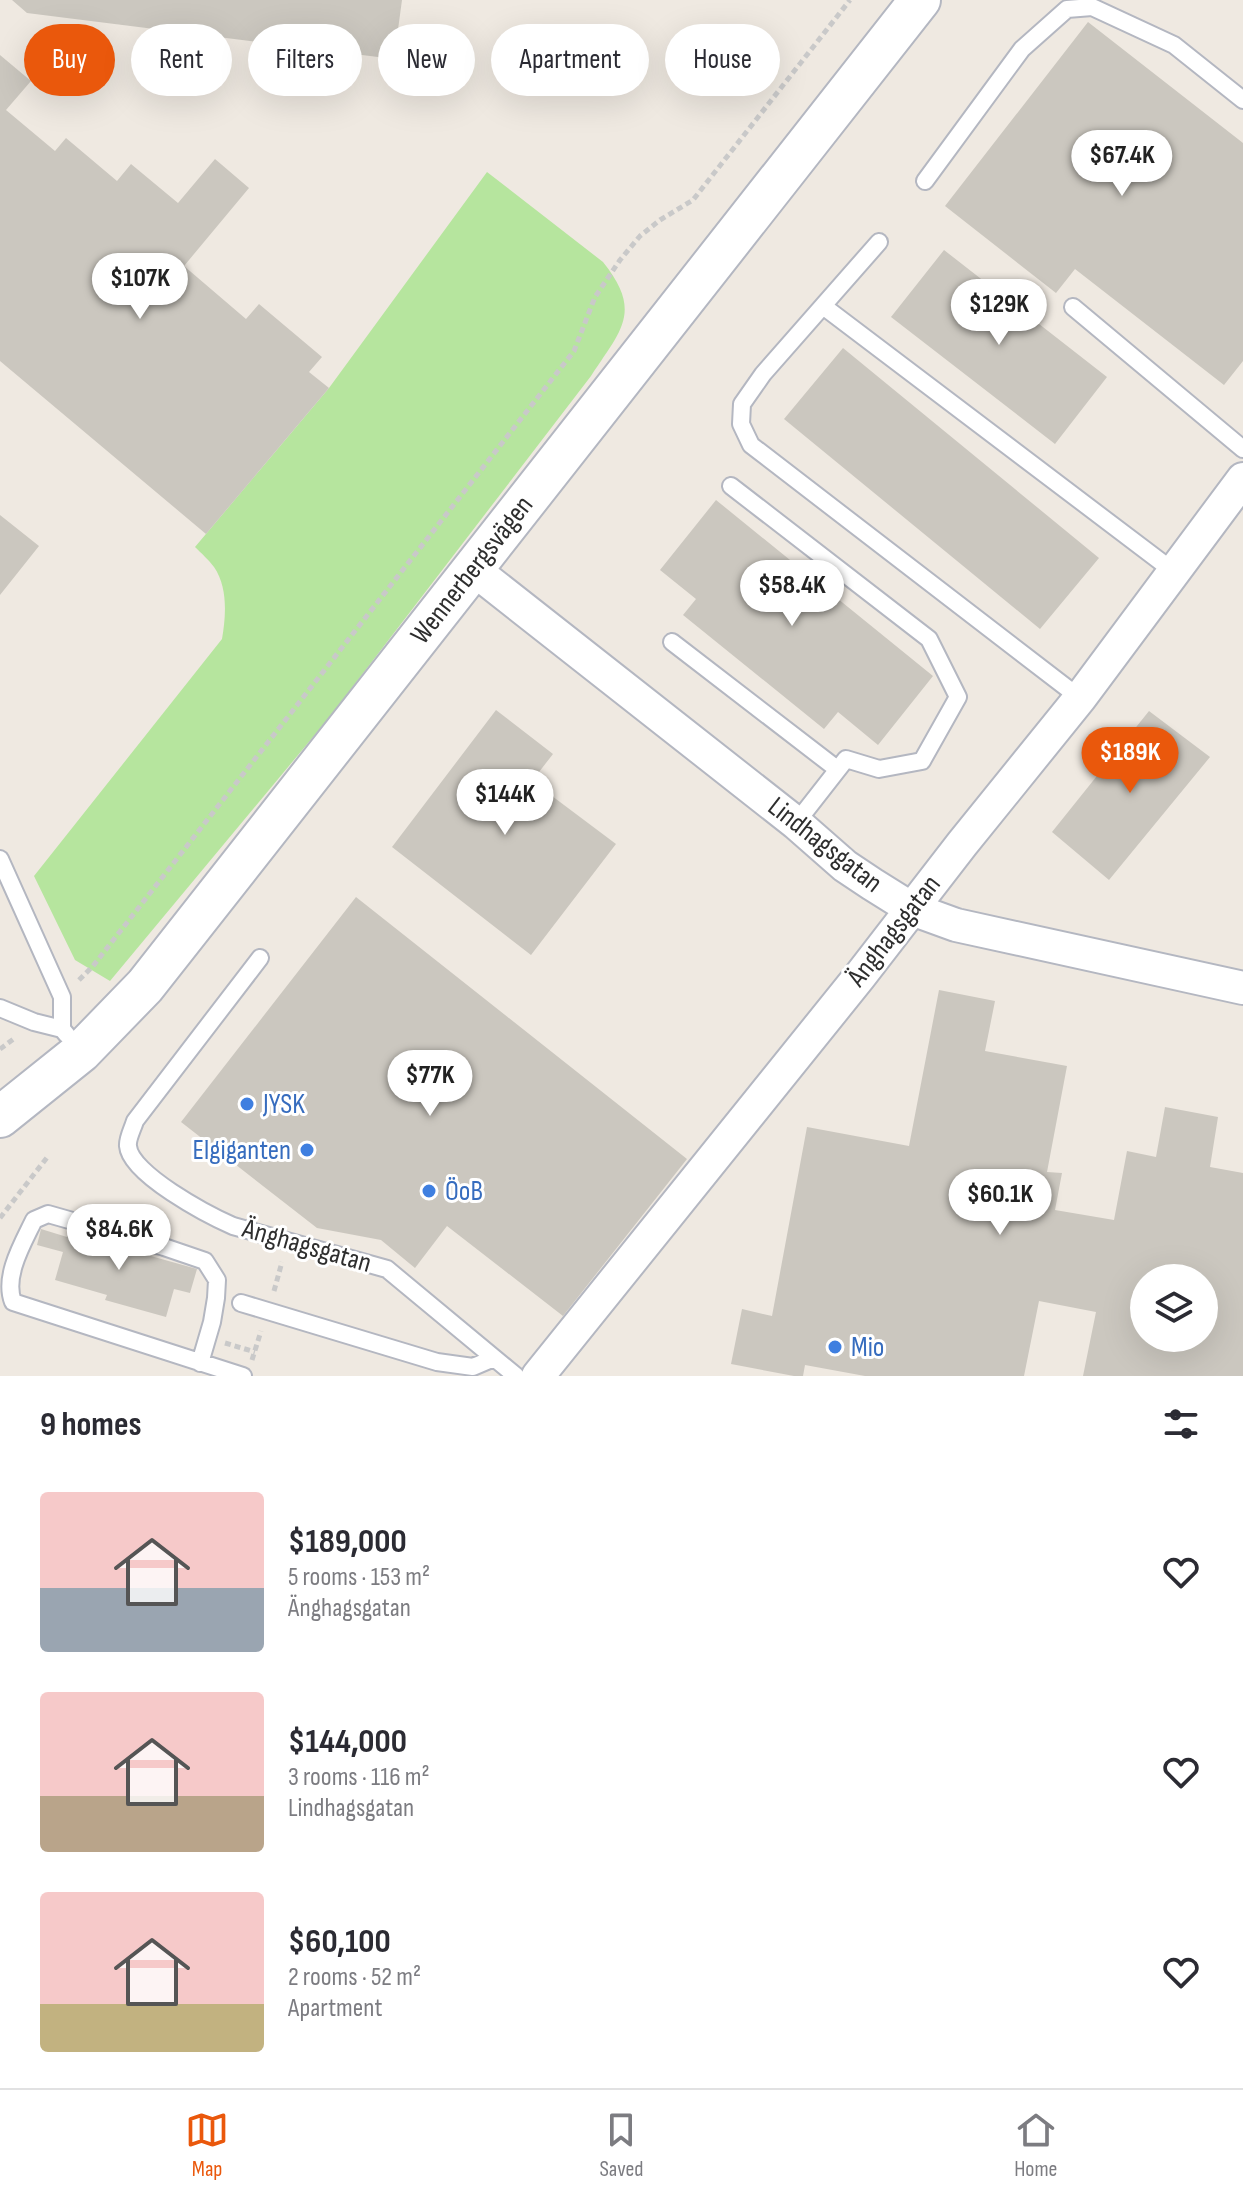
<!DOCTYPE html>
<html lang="en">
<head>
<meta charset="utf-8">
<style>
  body { margin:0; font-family:"Sofia Sans Condensed",sans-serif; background:#f7f7f7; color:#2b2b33; height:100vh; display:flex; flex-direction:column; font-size:30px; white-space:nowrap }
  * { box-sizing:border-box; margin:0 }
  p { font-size:26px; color:#7c7c81 }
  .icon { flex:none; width:44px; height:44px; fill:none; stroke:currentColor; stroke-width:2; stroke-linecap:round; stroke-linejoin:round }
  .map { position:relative; height:1376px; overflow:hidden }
  .details { display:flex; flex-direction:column; background:#fff; flex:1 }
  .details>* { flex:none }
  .guide { position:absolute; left:24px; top:24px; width:800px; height:72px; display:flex; gap:16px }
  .fabs { position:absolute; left:1130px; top:1264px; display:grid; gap:16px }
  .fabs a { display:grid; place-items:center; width:88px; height:88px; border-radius:50%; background:#fff; box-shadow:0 8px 32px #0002; font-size:40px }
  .price { position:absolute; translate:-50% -68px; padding:0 18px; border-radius:28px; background:#fff; color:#222; font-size:26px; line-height:52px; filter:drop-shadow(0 2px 4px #0008) }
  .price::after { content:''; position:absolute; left:50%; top:48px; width:24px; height:18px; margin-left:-12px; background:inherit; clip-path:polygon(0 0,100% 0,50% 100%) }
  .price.current { background:#ea580c; color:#fff }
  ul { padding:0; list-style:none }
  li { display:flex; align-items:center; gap:24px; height:200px; padding:0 40px }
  li span { display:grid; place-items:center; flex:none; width:224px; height:160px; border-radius:8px; color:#555 }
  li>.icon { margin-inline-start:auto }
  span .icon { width:96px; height:96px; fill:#fffc; stroke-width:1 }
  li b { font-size:34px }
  h2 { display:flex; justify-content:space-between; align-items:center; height:96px; padding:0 40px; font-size:34px }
  .pill { padding:0 28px; border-radius:36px; background:#fff; box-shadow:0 8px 32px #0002; font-size:28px; line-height:72px }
  .pill.current { background:#ea580c; color:#fff }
  .menu { display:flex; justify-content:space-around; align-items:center; height:112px; border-top:2px solid #e1e1e2; background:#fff; font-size:22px; color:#7c7c81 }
  .menu a { display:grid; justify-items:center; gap:4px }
  .menu .current { color:#ea580c }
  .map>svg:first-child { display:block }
  .green { fill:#b6e59e }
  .building { fill:#cbc7bf; fill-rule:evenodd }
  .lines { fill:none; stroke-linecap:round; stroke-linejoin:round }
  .service-casing { stroke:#b4b7c1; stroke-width:20 }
  .minor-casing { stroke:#b4b7c1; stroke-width:36 }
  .tertiary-casing { stroke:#b4b7c1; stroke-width:44 }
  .path { stroke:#c9c9c9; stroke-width:5; stroke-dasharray:6 4; stroke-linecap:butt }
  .service { stroke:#fff; stroke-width:16 }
  .minor { stroke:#fff; stroke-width:32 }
  .tertiary { stroke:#fff; stroke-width:40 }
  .shop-dot { fill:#3f7fe0; stroke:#fff; stroke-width:3 }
  .labels { text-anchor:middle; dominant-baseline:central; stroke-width:6; stroke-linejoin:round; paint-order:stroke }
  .street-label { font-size:28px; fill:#2e2e2e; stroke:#fff }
  .shop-label { font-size:28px; fill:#366cbe; stroke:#fff; text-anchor:start }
</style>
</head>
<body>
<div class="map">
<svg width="1243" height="1376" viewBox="0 0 1243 1376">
  <rect width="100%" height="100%" fill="#efe9e1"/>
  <!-- green -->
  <path class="green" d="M487,172L603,262C643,312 621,330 591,376L328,719L110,981L75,960L34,876L222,639C226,616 228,587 214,567C209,560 201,553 195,547L329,388Z"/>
  <!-- building -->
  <path class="building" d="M12,0H402L394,59L27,13Z
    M1088,22L1243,143V361L1224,385L1075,269L1056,293L945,206Z
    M0,55L31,81L6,110L55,151L66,138L117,181L131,164L178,203L215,159L249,188L184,266L246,319L259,304L322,357L309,372L329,388L206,534L0,361Z
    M944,250L1107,377L1055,444L891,317Z
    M843,348L1099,558L1040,629L784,419Z
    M716,500L933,676L878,745L838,712L824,729L683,615L696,599L660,570Z
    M0,515L39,546L0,595Z
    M496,710L553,754L532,781L616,844L531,955L392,847Z
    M1149,711L1210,757L1109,880L1052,832Z
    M356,897L687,1159L563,1316L447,1226L415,1268L381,1240L317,1228L181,1122Z
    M939,990L995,1001L985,1051L1067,1066L1047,1172L1062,1173L1055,1210L1114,1220L1127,1151L1156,1157L1165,1107L1218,1117L1210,1167L1243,1173V1376H1083L1096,1312L1039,1301L1024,1376H865L805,1365L803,1376H794L731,1364L742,1309L772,1316L807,1127L909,1146ZM1144,1278H1204V1338H1144Z
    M41,1229L67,1237L69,1233L197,1269L190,1293L174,1289L166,1317L105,1300L107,1295L55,1280L63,1252L37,1245Z"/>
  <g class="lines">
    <!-- service casing -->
    <g class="service-casing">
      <path id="service" d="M925,181L1022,49L1067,9L1092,7L1174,45L1243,100
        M879,242L763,374L742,404L741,424L751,445L1080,698
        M823,306L1173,571
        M1073,307L1243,449
        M731,486L929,639L958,697L922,761L879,769L846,759L796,823
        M672,642L837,769
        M0,859L62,997V1029
        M260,958L135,1121C133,1128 127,1139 128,1146C130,1174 208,1215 233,1226L387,1269L516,1376
        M0,1008L34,1022L62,1029L67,1035
        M241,1303L437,1362L473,1367L494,1358
        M200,1363L212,1322L216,1298L217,1280L205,1261L164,1247L48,1214L34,1220C23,1243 3,1276 13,1302L243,1376"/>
    </g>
    <!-- minor casing -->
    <g class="minor-casing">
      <path id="minor" d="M473,569L796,823L845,866L872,884L912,909L956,925L1243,988
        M538,1376L860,976L962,844L1080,698L1243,479"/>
    </g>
    <!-- tertiary casing -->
    <g class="tertiary-casing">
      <path id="tertiary" d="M0,1117L81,1052L145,986L920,0"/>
    </g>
    <!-- path -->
    <path class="path" d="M79,980L93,966L574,351L595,297L620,260L640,236L660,220L693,200L850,0
      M0,1049L15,1038
      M0,1218L49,1155
      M274,1291L282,1262
      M225,1343L255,1352
      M252,1360L261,1331"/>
    <!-- service -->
    <use href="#service" class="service"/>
    <!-- minor -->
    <use href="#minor" class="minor"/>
    <!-- tertiary -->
    <use href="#tertiary" class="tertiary"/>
  </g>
  <!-- markers -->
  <g class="shop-dot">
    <circle cx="247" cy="1104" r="8"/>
    <circle cx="307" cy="1150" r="8"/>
    <circle cx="429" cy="1191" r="8"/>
    <circle cx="835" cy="1347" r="8"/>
  </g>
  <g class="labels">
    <!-- street labels -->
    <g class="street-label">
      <text transform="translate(472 570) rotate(-52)">Wennerbergsvägen</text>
      <text transform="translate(825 845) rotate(38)">Lindhagsgatan</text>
      <text transform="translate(894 931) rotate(-52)">Änghagsgatan</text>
      <text transform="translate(307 1246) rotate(16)">Änghagsgatan</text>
    </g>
    <!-- shop labels -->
    <g class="shop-label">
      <text x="263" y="1104">JYSK</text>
      <text x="291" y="1150" text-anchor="end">Elgiganten</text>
      <text x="445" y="1191">ÖoB</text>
      <text x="851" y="1347">Mio</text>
    </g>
  </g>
</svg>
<div class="fabs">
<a><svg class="icon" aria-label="layers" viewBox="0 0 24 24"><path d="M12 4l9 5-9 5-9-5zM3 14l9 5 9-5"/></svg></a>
</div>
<b class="price" style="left:1122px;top:198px">$67.4K</b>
<b class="price" style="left:140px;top:321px">$107K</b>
<b class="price" style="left:999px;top:347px">$129K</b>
<b class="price" style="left:792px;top:628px">$58.4K</b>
<b class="price current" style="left:1130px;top:795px">$189K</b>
<b class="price" style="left:505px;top:837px">$144K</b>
<b class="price" style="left:430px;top:1118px">$77K</b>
<b class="price" style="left:1000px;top:1237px">$60.1K</b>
<b class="price" style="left:119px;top:1272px">$84.6K</b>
<div class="guide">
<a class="pill current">Buy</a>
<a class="pill">Rent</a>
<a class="pill">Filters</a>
<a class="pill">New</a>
<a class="pill">Apartment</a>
<a class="pill">House</a>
</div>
</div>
<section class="details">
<h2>9 homes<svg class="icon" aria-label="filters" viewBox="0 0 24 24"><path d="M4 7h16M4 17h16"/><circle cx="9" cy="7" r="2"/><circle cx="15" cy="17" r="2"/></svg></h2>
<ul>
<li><span style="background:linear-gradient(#f6c9c9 60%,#9aa5b1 0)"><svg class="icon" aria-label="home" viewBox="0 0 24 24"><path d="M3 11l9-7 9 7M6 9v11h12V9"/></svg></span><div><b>$189,000</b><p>5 rooms · 153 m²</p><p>Änghagsgatan</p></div><svg class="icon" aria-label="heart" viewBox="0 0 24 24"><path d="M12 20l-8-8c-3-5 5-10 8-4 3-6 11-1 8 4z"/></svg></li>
<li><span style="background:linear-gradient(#f6c9c9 65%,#b9a48a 0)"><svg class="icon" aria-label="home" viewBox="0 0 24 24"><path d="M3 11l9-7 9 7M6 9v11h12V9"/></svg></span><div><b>$144,000</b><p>3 rooms · 116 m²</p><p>Lindhagsgatan</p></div><svg class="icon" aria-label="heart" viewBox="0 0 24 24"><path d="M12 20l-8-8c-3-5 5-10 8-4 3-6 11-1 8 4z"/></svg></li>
<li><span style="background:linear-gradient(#f6c9c9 70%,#c2b280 0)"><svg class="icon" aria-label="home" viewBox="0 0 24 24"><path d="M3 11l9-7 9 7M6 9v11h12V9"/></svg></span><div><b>$60,100</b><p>2 rooms · 52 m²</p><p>Apartment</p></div><svg class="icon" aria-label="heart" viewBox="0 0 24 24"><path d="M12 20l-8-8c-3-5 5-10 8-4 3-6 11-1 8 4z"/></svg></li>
</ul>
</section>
<nav class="menu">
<a class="current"><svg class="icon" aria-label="map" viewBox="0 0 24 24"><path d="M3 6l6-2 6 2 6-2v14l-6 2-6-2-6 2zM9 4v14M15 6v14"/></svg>Map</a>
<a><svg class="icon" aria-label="saved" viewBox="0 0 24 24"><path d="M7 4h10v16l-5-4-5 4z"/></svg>Saved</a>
<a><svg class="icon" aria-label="home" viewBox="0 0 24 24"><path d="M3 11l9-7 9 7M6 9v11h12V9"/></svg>Home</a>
</nav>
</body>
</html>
